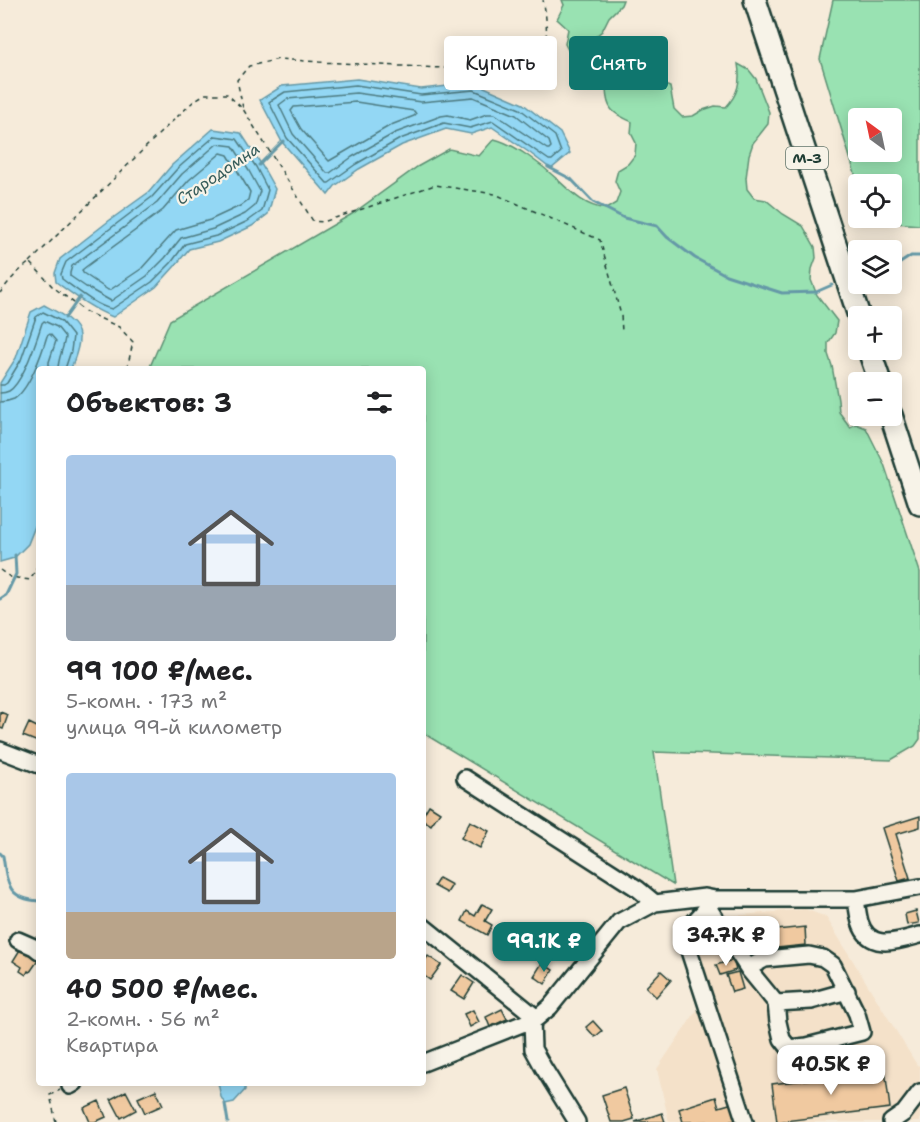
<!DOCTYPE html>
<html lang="ru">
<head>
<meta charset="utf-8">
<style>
  body { margin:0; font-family:"Shantell Sans",sans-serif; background:#f2f2f2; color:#202124; height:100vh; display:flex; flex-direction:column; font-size:22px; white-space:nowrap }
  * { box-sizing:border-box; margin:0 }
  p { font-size:20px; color:#757577 }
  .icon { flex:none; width:33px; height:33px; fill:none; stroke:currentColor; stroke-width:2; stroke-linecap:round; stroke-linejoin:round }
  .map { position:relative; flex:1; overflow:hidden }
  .drawer { position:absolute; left:36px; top:366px; width:390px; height:720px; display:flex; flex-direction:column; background:#fff; border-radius:6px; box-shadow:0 3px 15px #0003 }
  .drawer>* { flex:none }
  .banner { position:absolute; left:444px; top:36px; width:386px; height:54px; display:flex; gap:12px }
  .needle { width:39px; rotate:327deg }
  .buttons { position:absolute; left:848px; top:108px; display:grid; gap:12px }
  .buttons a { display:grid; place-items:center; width:54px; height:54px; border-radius:6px; background:#fff; box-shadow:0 3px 15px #0003; font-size:30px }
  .price { position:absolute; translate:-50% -51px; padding:0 14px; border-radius:12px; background:#fff; color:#222; font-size:20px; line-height:39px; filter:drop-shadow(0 2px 3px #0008) }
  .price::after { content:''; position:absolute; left:50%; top:36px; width:18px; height:14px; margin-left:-9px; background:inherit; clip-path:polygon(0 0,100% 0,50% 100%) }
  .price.on { background:#0f766e; color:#fff }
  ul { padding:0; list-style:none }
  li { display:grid; align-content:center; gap:12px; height:318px; padding:0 30px }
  li span { display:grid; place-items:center; height:186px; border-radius:6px; color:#555 }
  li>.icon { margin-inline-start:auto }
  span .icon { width:108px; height:108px; fill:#fffc; stroke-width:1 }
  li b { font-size:26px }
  h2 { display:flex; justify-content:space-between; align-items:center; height:72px; padding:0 30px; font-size:26px }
  .tag { padding:0 21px; border-radius:6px; background:#fff; box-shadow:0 3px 15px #0003; font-size:21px; line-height:54px }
  .tag.on { background:#0f766e; color:#fff }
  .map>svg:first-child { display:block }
  .built { fill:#f4e1c9 }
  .green { fill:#99e2b2; stroke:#5c9073; stroke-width:1.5; fill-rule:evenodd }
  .water { fill:#93d7f4; stroke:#6599a7; stroke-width:1.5 }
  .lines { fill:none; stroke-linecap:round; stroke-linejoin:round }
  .shore { stroke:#4d7b81; stroke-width:1.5 }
  .stream { stroke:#6599a7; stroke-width:3 }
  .building { fill:#f0c9a0; stroke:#1f3d34; stroke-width:1.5 }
  .minor-casing { stroke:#1f3d34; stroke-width:20 }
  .highway-casing { stroke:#1f3d34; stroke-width:26 }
  .path { stroke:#1f3d34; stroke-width:1.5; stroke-dasharray:4.5 4.5; stroke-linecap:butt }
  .minor { stroke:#f7f3e8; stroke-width:15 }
  .highway { stroke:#f7f3e8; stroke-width:21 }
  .labels { text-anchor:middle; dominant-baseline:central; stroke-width:4.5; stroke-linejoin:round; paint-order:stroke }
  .shield { fill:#f7f3e8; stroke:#60746a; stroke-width:1.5 }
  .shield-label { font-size:14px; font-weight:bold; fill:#1f3d34 }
  .water-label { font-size:16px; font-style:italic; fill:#365c5a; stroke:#f7f3e8 }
</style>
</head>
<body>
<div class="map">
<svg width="920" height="1122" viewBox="0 0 920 1122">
  <rect width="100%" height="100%" fill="#f6ebda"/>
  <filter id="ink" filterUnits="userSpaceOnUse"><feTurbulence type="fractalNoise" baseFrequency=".0167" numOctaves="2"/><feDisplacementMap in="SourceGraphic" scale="12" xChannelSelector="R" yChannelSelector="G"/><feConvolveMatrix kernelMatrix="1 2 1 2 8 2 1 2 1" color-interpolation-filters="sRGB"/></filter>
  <g filter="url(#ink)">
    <!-- built -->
    <path class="built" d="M805,909L826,917L917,1065L920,1066V1122H669L657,1069L697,1010L712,1003L699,964L695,931L721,917Z"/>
    <!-- green -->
    <path class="green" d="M562,0H623L621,5L609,17L602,31L590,41L569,52L565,44L568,29L557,19L564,5Z
      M833,0H920V225L869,221L868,218H891V184H858L820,59ZM858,118H891V152H858Z
      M738,64L749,70L756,79L769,112L768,124L753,143L749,155L746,178L747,189L754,198L766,200L783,214L803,226L815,247L816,258L812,269L811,280L817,295L837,321L835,333L828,343V354L832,366L838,400L839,412L850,427L856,424L866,428L884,464L920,572V739L915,746L891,760L654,752L673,885L423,733V369H149L170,320L352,214L417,167L449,149L479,156L494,139C515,144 542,165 558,180C573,194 585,206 606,209L616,203L620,192L615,181L618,170L628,164L635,155L636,143L631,133L632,122C614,113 607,112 606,89L614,80L636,87L647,83H660L670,87L674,109L682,117L693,116L703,110L715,106L726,107C738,94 741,82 738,64Z"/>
    <!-- water -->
    <path class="water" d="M357,79L421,89L475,83L523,104L560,133L570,153L551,169L530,153L492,127L471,134L446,129L402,145L359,169L335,186L328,195L282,142L260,100L282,86Z
      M213,129L241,133L261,164L275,189L268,214L252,226L218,242L189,249L175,266L156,287L113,317C92,309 74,295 56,282L55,273L60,259L110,220L149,192L172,165Z
      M44,305C55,311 78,321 79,336C80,347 74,359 71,369H39V516L28,544L14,558L0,562V383L16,358L31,312Z
      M218,1083H245V1090L234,1102L225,1104L221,1097Z"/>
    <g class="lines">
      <!-- shore -->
      <path class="shore" d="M356,85L421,95L474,90L520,109L555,136L561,152L552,160H549L493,121L470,128L444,123L400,139L356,164L329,183H327L287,138L269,102L285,92Z
        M356,93L421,102L473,97L516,115L549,141L551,147L549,149H547L495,114H487L470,120L448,115L441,116L395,133L352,157L330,173H327L293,134L279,105L287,99Z
        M356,102L414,111L416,114L414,116L391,125L329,161L301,129L291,111L294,107Z
        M215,136L237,139L256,167L268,190L262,211L248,221L216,236L185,244L171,263L152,282L112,309C96,306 76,289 62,279L61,274L66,262L152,197L177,169Z
        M217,144L233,146L249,171L260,191L255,206L245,214L213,229L181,238L165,258L147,276L111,301L86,287L70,276V273L72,266L157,203L182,174Z
        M221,153L228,155L250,192L248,200L240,206L210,220L176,230L141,269L110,290H108L83,273L82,270L87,266L163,210L189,180Z
        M0,385H4L7,383L21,360L36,317L43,312L61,321L73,336L71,351L65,369
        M0,393C4,393 5,393 9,391C23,383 37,339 42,323L44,321L57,327L65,337C64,348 58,358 58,369
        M0,402C5,402 9,401 14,399C29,390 42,353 47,336L50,334L56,341L49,362V369"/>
      <!-- stream -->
      <path class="stream" d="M259,165L282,142L284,141
        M548,167L571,179L593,202L624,218L657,226L667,237L695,258L726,275L782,293L816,292L832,285
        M891,269L911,256H920
        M65,318L80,297
        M0,599L6,595L16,574L15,555
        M0,853L3,856C7,882 7,899 39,901
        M225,1104L228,1122"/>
    </g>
    <!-- building -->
    <path class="building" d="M0,712L8,715L3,729L0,728Z
      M29,723L39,728L38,742L23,736Z
      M429,805L440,812L431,825L423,820V815Z
      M920,816V827L896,834L910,878L899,881L882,828Z
      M470,821L489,831L480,848L461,838Z
      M439,878L452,885L447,893L434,886Z
      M482,904L492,909L485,921L492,925L487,935L462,921L467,911L475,916Z
      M916,911L919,923L907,925L905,914Z
      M805,927L806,945L749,951L748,933Z
      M21,948L39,959L30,972L28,971L26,975L20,971L22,967L13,961Z
      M428,956L441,965L430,980L423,975V963Z
      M733,960L736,970L720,975L716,965Z
      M542,963L553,970L545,984L534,976Z
      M661,971L671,980L656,997L646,987Z
      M738,972L743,989L732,992L726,975Z
      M462,975L474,983L464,999L451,991Z
      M502,1009L507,1019L490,1027L486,1017Z
      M473,1010L479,1022L470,1027L464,1014Z
      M593,1021L602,1031L595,1037L586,1027Z
      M885,1070L890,1108L777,1122L772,1084Z
      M624,1088L634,1119L624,1122H611L602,1095Z
      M156,1090L163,1105L145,1113L138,1098Z
      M126,1091L136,1110L121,1118L111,1099Z
      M716,1097L719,1107L733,1103L738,1121L683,1122L679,1109Z
      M99,1101L106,1117L95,1122H90L84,1108Z
      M662,1113L665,1122H635Z"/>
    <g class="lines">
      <!-- minor casing -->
      <g class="minor-casing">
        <path id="minor" d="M0,750L39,765
          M465,778L638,889L655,903
          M715,899L692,924L689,951L745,1122
          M856,899C857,906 858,915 860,922C869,952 898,941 920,935
          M708,907L749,970L776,1003L778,1022L782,1039L789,1048L807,1046L862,1032L857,1014L833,965L823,958L809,955L765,959L748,968
          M423,926L537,1018
          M18,940L34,947L39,951
          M776,1003L811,1001L847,991
          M532,1020L533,1049L543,1067L577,1122
          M423,1063L537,1018L550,1007L619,922L655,903L705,897L715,899H856L920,887
          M70,1086L75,1083
          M891,1122L904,1113L920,1092"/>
      </g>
      <!-- highway casing -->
      <g class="highway-casing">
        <path id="highway" d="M755,0L859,316
          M869,350L880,382
          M891,415L920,504"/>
      </g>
      <!-- path -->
      <path class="path" d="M243,108L237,80L249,66L279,59L319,62L524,72L543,62C547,41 548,21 543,0
        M30,262L159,134L195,100L205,94H227L243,109L313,221L323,222L435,185L495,194L600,240L621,315L622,332
        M0,293C8,282 19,270 30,262L53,287L86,312L119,327L133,342L127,369
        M0,570L10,577L30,580L39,563
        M56,1122L50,1095L60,1090"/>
      <!-- minor -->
      <use href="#minor" class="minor"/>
      <!-- highway -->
      <use href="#highway" class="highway"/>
    </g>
  </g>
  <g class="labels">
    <!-- shield labels -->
    <rect class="shield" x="786" y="147" width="42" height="22" rx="4.5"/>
    <g class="shield-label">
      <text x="807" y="158">М-3</text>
    </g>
    <!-- water labels -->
    <g class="water-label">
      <text transform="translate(218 174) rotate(-34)">Стародомна</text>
    </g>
  </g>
</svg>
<div class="buttons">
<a><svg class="needle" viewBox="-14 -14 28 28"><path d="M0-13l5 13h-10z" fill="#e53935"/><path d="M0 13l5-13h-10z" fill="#757577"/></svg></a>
<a><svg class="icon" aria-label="locate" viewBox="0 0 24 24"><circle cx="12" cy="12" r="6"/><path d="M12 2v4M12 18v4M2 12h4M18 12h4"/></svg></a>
<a><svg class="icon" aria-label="layers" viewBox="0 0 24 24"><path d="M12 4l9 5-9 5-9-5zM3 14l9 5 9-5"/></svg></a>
<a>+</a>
<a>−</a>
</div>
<b class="price" style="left:726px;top:967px">34.7K ₽</b>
<b class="price on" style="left:544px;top:973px">99.1K ₽</b>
<b class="price" style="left:831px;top:1096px">40.5K ₽</b>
<div class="banner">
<a class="tag">Купить</a>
<a class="tag on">Снять</a>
</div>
<section class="drawer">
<h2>Объектов: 3<svg class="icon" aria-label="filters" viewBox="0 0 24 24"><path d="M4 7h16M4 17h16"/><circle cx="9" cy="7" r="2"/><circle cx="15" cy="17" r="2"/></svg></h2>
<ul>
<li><span style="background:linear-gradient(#a9c7e8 70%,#9aa5b1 0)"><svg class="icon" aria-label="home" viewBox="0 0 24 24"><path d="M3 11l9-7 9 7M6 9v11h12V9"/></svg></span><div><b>99 100 ₽/мес.</b><p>5-комн. · 173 m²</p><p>улица 99-й километр</p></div></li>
<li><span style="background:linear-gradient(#a9c7e8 75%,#b9a48a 0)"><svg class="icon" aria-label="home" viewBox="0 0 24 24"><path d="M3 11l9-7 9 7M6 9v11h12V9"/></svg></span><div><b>40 500 ₽/мес.</b><p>2-комн. · 56 m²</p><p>Квартира</p></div></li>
</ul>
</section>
</div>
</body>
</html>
